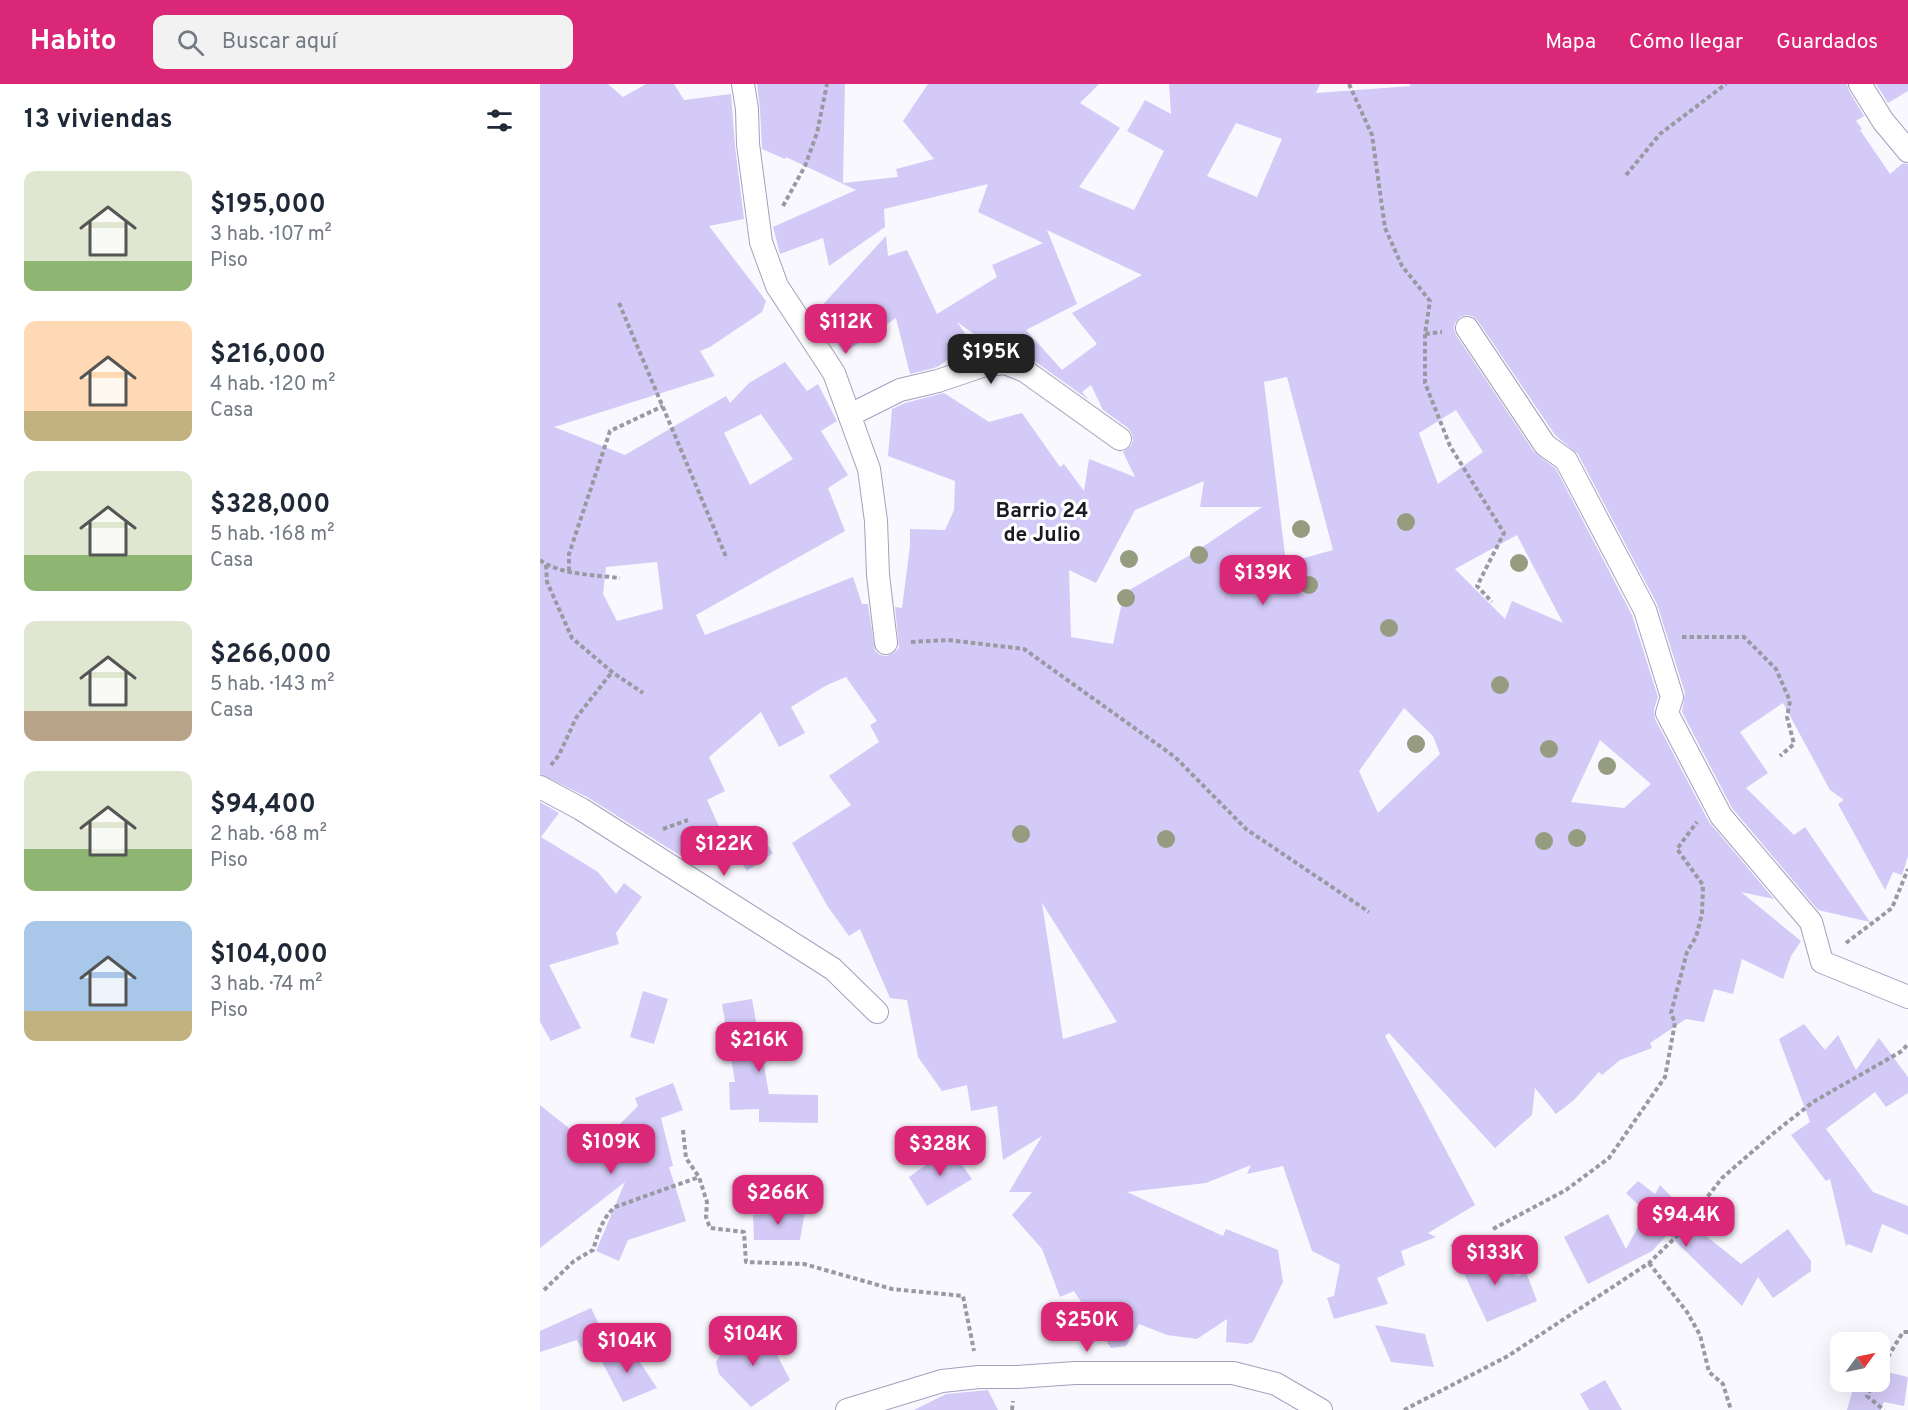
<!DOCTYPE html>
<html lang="es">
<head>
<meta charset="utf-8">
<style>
  body { margin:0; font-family:Overpass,sans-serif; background:#f2f2f3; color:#1f2937; height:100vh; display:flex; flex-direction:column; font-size:22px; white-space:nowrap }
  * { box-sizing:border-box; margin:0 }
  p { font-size:20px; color:#747a83 }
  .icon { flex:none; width:33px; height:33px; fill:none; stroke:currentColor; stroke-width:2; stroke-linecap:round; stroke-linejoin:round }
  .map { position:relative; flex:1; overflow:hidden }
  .panel { display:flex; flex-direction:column; background:#fff; width:540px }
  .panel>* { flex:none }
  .needle { width:39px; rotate:57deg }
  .buttons { position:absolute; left:1290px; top:1248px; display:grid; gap:12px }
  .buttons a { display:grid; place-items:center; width:60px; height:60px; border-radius:12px; background:#fff; box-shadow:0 6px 24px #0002; font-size:30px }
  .price { position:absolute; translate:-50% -51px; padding:0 14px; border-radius:12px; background:#db2777; color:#fff; font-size:20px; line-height:39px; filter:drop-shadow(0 2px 3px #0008) }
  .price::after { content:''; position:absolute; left:50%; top:36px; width:18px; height:14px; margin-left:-9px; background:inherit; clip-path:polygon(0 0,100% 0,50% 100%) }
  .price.current { background:#222; color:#fff }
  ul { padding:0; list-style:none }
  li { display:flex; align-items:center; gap:18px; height:150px; padding:0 24px }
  li span { display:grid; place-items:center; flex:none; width:168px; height:120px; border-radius:12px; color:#555 }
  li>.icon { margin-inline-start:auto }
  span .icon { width:72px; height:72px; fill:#fffc; stroke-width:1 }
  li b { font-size:26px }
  h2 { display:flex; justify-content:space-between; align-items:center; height:72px; padding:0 24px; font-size:26px }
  header { display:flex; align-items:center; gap:36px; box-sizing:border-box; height:84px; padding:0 30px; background:#db2777; color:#fff }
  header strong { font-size:28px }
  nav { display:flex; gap:33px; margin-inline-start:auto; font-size:21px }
  .search { width:420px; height:54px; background:#f2f2f3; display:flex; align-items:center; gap:15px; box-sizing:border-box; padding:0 21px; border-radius:12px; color:#747a83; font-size:22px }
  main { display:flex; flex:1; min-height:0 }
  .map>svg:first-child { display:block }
  .building { fill:#d3caf7; fill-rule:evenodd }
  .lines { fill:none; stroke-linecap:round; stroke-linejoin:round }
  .street-casing { stroke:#a59fbc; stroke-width:24 }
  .path { stroke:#9a98a1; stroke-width:4; stroke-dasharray:4.5 3; stroke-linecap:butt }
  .street { stroke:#fff; stroke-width:22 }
  .tree { fill:#969c7f }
  .labels { text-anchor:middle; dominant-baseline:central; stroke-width:6; stroke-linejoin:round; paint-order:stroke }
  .quarter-label { font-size:21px; font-weight:bold; fill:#1c1924; stroke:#fff }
</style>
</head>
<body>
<header>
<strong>Habito</strong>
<div class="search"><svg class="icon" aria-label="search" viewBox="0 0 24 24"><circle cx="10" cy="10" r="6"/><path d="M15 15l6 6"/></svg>Buscar aquí</div>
<nav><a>Mapa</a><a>Cómo llegar</a><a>Guardados</a></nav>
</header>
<main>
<section class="panel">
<h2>13 viviendas<svg class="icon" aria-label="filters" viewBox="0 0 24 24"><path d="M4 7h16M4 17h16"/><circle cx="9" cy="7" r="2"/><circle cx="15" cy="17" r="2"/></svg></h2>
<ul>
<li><span style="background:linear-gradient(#dfe7d0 75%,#8fb573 0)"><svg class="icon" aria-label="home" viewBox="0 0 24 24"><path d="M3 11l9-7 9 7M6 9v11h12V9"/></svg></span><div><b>$195,000</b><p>3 hab. · 107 m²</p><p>Piso</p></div></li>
<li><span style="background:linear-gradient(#ffd9b3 75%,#c2b280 0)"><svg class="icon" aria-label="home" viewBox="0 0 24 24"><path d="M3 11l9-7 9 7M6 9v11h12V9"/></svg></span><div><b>$216,000</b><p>4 hab. · 120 m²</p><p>Casa</p></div></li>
<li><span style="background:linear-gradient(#dfe7d0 70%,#8fb573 0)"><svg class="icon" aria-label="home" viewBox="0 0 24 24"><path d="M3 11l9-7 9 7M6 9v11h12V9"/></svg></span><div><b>$328,000</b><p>5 hab. · 168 m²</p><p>Casa</p></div></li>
<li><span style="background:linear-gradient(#dfe7d0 75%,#b9a48a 0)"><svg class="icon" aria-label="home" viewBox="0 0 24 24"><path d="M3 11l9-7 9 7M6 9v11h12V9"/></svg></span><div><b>$266,000</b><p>5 hab. · 143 m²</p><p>Casa</p></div></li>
<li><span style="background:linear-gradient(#dfe7d0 65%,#8fb573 0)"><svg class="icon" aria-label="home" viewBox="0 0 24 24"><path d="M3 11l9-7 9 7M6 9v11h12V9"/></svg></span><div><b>$94,400</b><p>2 hab. · 68 m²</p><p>Piso</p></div></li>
<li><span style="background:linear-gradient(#a9c7e8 75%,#c2b280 0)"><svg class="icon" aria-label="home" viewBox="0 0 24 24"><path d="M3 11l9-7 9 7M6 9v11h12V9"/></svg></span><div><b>$104,000</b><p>3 hab. · 74 m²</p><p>Piso</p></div></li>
</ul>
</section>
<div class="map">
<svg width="1368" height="1326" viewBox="0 0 1368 1326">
  <rect width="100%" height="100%" fill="#f9f8ff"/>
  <!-- building -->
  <path class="building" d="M0,0H68L83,13L106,0H134L144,16L191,10L195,62L204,135L169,142L226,217L222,228L170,263L160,267L175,292L14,343L85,371L186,312L190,319L209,299L245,278L267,307L278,300L297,337L281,347L308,391L288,404L305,447L156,531L165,551L313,493L322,520H328L335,567L340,571L347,572L354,569L359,564L355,523L362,524L370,462V445L405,446L414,426L415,397L348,372L352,325L365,319L404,309L449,338L482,329L520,383L524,380L544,407L549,375L595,393L583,368L591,362L593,357L592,350L588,344L563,326L551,301L542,308L549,316L493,276L470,266H457L417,238L431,258L399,282L394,284L370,290L356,234L304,269L275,229L346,152L348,172L367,166L397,230L457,193L452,181L503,159L438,128L448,100L344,125L345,143L289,182L283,154L240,170L233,143L316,106L246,73L245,75L222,65L220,25L217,0H305L303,99L358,93L356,85L394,75L363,37L388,0H559L540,19L580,44L539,103L594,126L624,67L587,47L605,16L631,30L629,0H780L776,9L871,2L869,0H1307L1309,7L1324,32L1316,37L1322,45L1320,46L1350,90L1363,79L1368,80V772L1362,791L1353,788L1345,806L1298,720L1304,716L1290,706L1243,619L1200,648L1228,689L1206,704L1254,751L1265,743L1330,838L1278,826L1192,724L1142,628L1145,609L1117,520L1038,370L1015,351L938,237L932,232L926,231L920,233L915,239L914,245L916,251L994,368L1016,385L1092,531L1118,613L1114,625L1115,635L1169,738L1234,815L1201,808L1261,857L1251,872L1243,895L1202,875L1193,910L1174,905L1164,938L1146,935L1110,959L1112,964L1080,976L1062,991L1059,988L1034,1016L1016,1030L995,1004L992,1031L955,1064L849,949L845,952L935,1121L888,1149L896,1153L861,1167L865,1181L837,1194L848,1220L794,1235L787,1214L794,1212L800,1181L772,1167L743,1082L707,1090L711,1081L666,1099L587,1108L683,1152L686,1145L738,1166L743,1198L713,1258L707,1260L686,1258L687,1235L657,1255L627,1251L599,1240L586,1262L571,1264L534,1207L520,1213L502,1165L472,1131L492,1108H469L502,1052L463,1076L457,1022L431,1027L427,1001L402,1007L378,973L367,916L350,914L320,845L309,852L288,823L252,759L311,721L289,692L339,658L330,641L337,637L306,593L287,601L251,623L265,649L239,663L221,628L169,673L185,707L167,716L187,760L159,781L147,764L141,772L47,713L0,690ZM696,39L742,55L717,113L667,92ZM507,146L602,191L532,229L557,260L522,286L486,246L537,220ZM747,293L793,466L746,479L724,298ZM916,326L943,368L898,400L879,349ZM221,330L253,375L210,401L184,349ZM664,397L660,423H722L652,470L584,509L573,560L531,553L529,486L556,499L595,426ZM977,451L1023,539L972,517L965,535L915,485ZM117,478L123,525L77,537L63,510L66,483ZM864,624L893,652L900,670L838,729L819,687ZM1060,656L1111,700L1084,724L1031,718ZM502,819L577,938L523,955Z
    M1336,0H1368V7L1348,19Z
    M0,718L19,729L1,753L58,788L76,810L84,799L102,813L76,849L79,860L9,881L41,944L11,957L0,938Z
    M215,741L233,769L207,787L188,759Z
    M103,907L128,915L114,960L90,953Z
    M212,915L229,1010L278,1011V1039L219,1038V1025L190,1026L189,998H195L182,920Z
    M1264,940L1285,966L1298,951L1316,986L1339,954L1368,993V1009L1346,1023L1335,1008L1286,1045L1333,1108L1368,1122V1151L1342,1140L1332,1169L1308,1160L1306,1162L1290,1095L1286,1097L1251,1051L1270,1038L1239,955Z
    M133,999L143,1026L121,1034L133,1082L129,1083L146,1137L88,1156L79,1177L56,1167L85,1098L0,1164V1021L55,1065L98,1022L95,1014Z
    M410,1064L432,1095L387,1122L369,1093Z
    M1098,1097L1115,1110L1120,1101L1148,1130L1144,1134L1201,1180L1248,1145L1271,1177V1187L1233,1214L1218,1193L1202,1222L1128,1150L1112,1167L1048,1200L1024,1153L1068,1130L1086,1165L1106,1128L1086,1109Z
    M265,1128L260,1156H214L213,1131Z
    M910,1160L978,1192L986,1188L997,1217L947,1238Z
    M51,1224L65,1253L41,1264L37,1256L0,1268V1247Z
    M835,1241L885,1250L894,1283L851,1278Z
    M231,1245L234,1265L250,1296L211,1323L179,1290L176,1278L181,1270L201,1266L199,1249Z
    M88,1260L117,1304L83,1318L60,1274Z
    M1347,1288L1368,1293L1364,1322L1344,1318L1340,1326H1307L1315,1298H1342Z
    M1065,1296L1082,1326H1049L1040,1310Z
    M448,1306L458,1326H374L406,1310Z"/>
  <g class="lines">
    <!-- street casing -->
    <g class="street-casing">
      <path id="street" d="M203,0L207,25L208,60L221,158L237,202L294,289L329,385L336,437L338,491L346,559
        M1320,0L1343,37L1368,67
        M927,244L1005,361L1026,376L1105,526L1132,613L1127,629L1181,732L1271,838L1282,878L1368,913
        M310,331L360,306L398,297L445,281L465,279L485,287L580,355
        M0,703L41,725L293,885L337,928
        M307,1326L402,1297L439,1293H477L535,1289H693L736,1300L781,1326"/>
    </g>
    <!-- path -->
    <path class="path" d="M809,0L832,51L845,144L862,182L890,217L885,250L902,248
      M1086,91L1120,50L1186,0
      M243,122L265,82L277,49L287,0
      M79,219L187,475
      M885,250V299L910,362L964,449L937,502L952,518
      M0,476C20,491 56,491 80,494
      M6,481L7,498L32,554L72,588L103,609
      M29,487V470L70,347L123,322
      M1142,553H1204L1236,585L1250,617L1247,633L1254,660L1240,672
      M371,558L408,556L484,565L635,673L706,745L829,828
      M11,681L19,671L36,634L72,588
      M123,745L148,736
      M1306,859L1352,824L1368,785
      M143,1046L146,1074L159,1093L167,1118L166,1133L170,1144L204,1148L206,1178L264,1180L352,1205L423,1212L434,1267
      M953,1145L1026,1106L1069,1074L1125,993L1135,939L1131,929L1147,868L1156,853L1162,830L1163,801L1137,765L1157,738
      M1109,1179L1147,1228L1160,1251L1169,1288L1183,1300L1191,1326
      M4,1206L34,1177L53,1166C58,1150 62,1134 75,1123L159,1093
      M1340,1286L1363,1248H1368
      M1334,1298L1327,1312L1344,1326
      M472,1326L473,1317
      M864,1326L968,1272L1109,1179L1139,1150L1182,1094L1235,1048L1273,1018L1362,967L1368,960"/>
    <!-- street -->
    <use href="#street" class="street"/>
  </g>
  <!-- trees -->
  <g class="tree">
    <circle cx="866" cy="438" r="9"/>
    <circle cx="761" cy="445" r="9"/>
    <circle cx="659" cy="471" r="9"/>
    <circle cx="589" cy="475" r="9"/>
    <circle cx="979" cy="479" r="9"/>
    <circle cx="769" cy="501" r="9"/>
    <circle cx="586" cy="514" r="9"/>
    <circle cx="849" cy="544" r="9"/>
    <circle cx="960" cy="601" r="9"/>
    <circle cx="876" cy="660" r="9"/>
    <circle cx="1009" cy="665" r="9"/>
    <circle cx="1067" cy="682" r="9"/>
    <circle cx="481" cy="750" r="9"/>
    <circle cx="1037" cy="754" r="9"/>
    <circle cx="626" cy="755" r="9"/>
    <circle cx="1004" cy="757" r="9"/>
  </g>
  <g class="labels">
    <!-- quarter labels -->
    <g class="quarter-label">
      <text x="502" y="427">Barrio 24<tspan x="502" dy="24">de Julio</tspan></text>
    </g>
  </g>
</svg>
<div class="buttons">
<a><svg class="needle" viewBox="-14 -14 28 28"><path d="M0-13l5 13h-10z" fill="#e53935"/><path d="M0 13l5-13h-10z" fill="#747a83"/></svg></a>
</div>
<b class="price" style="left:306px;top:271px">$112K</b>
<b class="price current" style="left:451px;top:301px">$195K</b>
<b class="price" style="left:723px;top:522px">$139K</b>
<b class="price" style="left:184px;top:793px">$122K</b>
<b class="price" style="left:219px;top:989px">$216K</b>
<b class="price" style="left:71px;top:1091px">$109K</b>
<b class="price" style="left:400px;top:1093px">$328K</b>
<b class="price" style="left:238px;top:1142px">$266K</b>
<b class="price" style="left:1146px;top:1164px">$94.4K</b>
<b class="price" style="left:955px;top:1202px">$133K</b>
<b class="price" style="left:547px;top:1269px">$250K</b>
<b class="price" style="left:213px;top:1283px">$104K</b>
<b class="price" style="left:87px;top:1290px">$104K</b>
</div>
</main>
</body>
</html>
